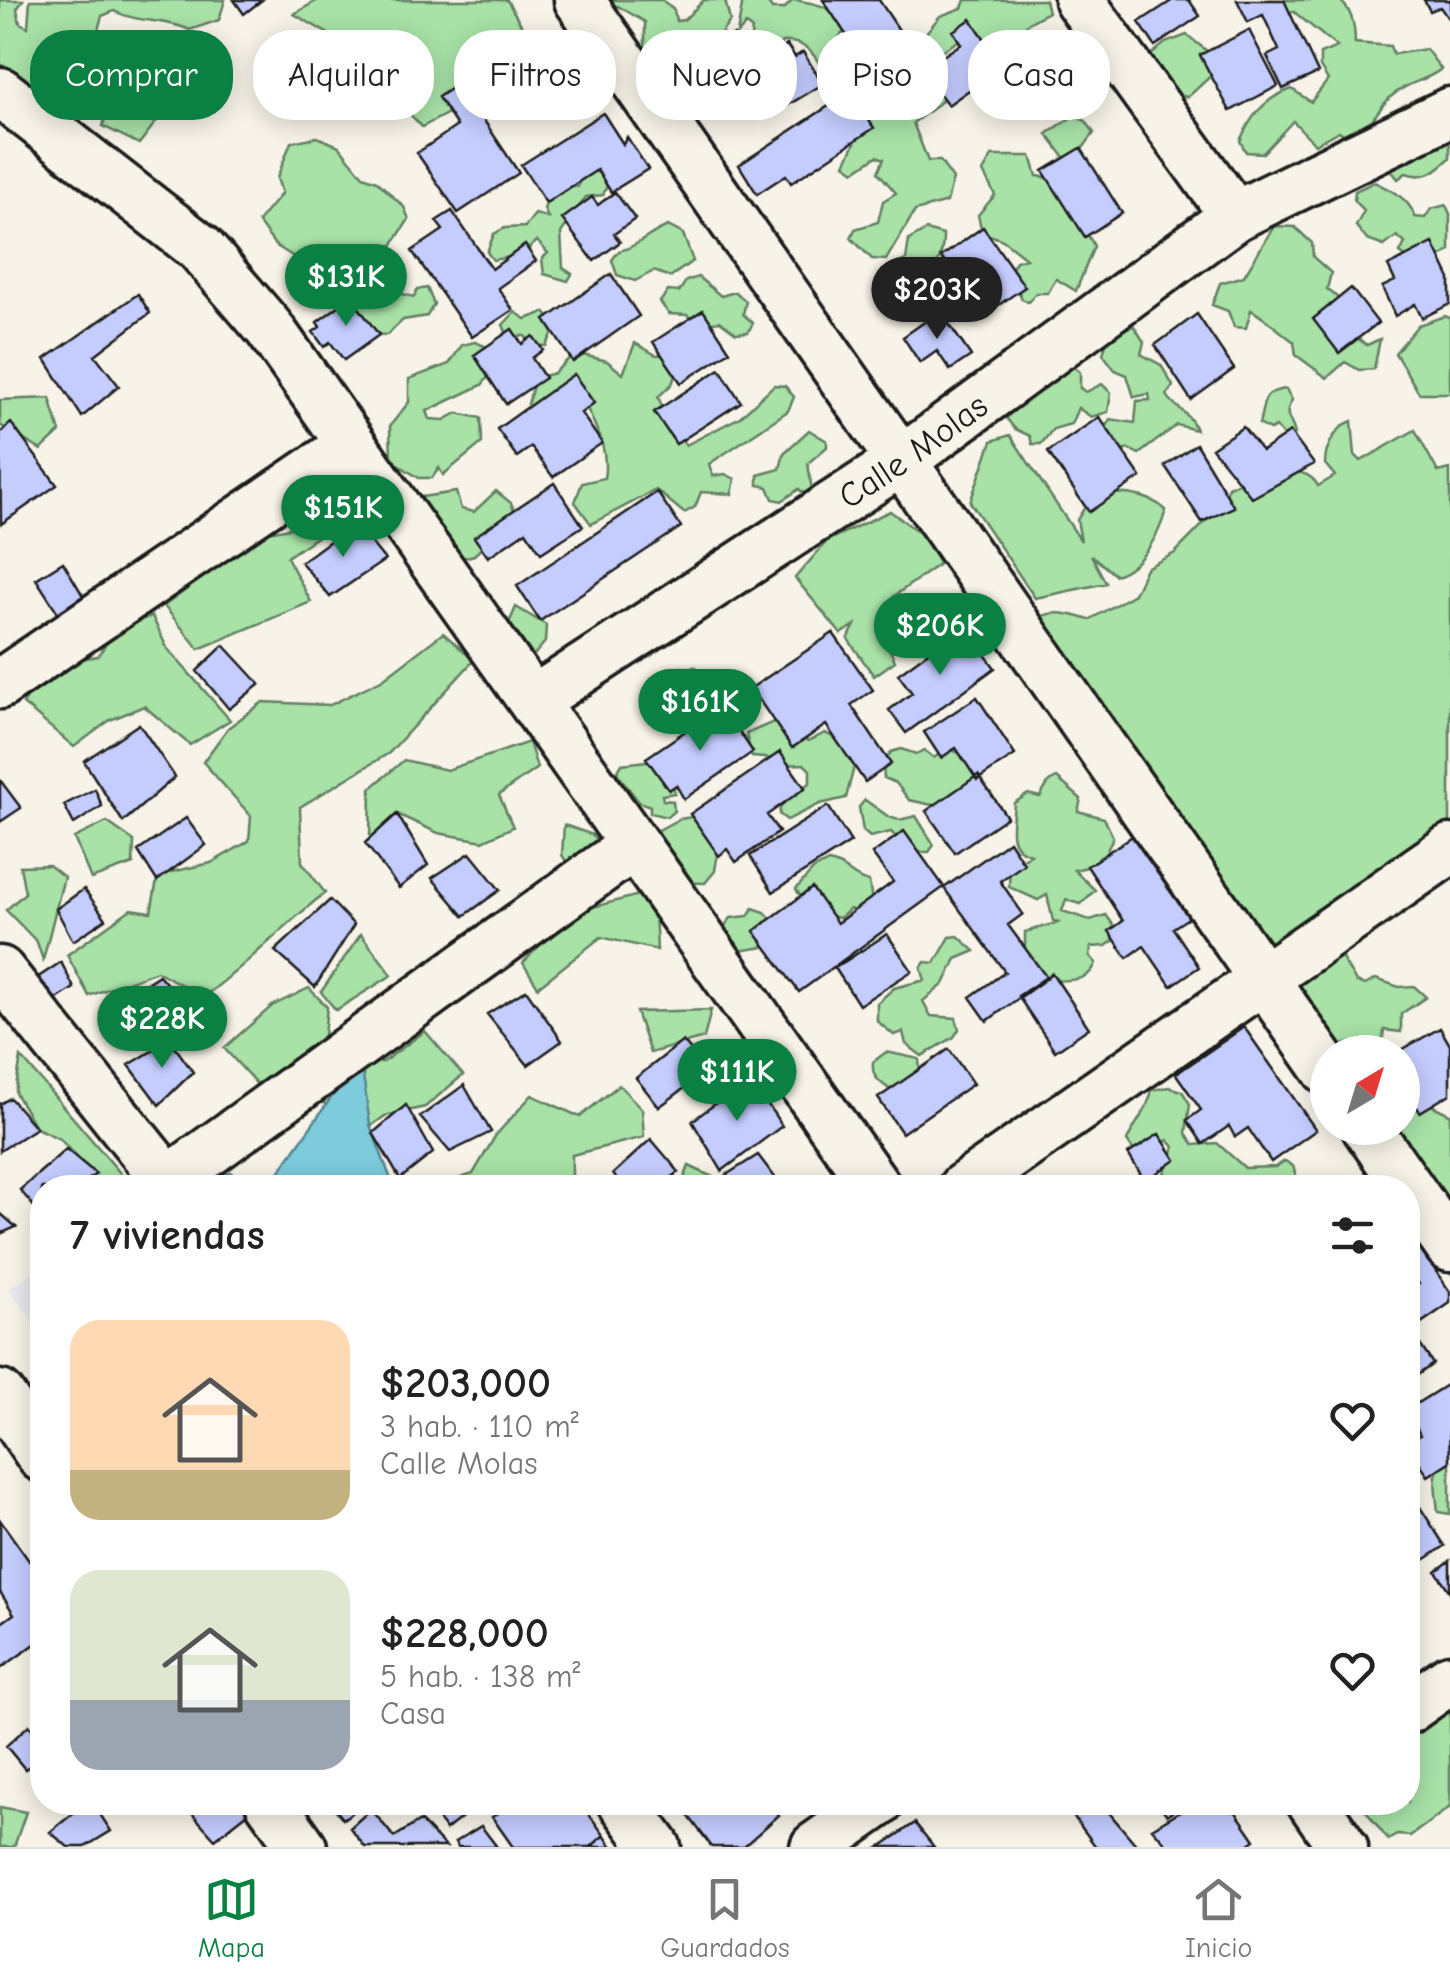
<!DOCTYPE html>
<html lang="es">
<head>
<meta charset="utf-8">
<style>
  body { margin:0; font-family:"Comic Neue",sans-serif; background:#f6f6f6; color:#222; height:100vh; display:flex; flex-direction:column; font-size:38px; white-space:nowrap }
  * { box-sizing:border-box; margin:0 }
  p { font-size:32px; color:#767676 }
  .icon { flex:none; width:55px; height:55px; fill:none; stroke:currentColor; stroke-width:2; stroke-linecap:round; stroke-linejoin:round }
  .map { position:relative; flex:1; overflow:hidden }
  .details { position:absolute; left:30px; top:1175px; width:1390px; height:640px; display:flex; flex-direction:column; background:#fff; border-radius:40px; box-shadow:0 5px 25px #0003 }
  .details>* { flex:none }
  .guide { position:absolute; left:30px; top:30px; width:1390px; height:90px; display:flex; gap:20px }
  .needle { width:65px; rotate:38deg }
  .controls { position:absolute; left:1310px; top:1035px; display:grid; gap:20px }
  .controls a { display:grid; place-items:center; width:110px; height:110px; border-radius:50%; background:#fff; box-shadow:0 5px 25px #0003; font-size:50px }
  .price { position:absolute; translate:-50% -85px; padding:0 22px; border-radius:35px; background:#0b8043; color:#fff; font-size:32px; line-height:65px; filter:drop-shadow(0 2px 5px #0008) }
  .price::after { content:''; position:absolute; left:50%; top:60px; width:30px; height:22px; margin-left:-15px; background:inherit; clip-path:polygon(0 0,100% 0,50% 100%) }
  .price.selected { background:#222; color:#fff }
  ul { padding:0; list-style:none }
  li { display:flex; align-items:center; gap:30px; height:250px; padding:0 40px }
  li span { display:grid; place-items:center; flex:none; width:280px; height:200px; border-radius:30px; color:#555 }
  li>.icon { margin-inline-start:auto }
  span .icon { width:120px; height:120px; fill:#fffc; stroke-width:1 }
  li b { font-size:42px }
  h2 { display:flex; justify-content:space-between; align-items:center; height:120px; padding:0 40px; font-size:42px }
  .chip { padding:0 35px; border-radius:40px; background:#fff; box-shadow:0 5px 25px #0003; font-size:35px; line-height:90px }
  .chip.selected { background:#0b8043; color:#fff }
  .menu { display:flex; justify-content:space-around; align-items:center; height:140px; border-top:2px solid #e0e0e0; background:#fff; font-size:28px; color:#767676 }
  .menu a { display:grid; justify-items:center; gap:5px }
  .menu .selected { color:#0b8043 }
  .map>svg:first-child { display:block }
  .built { fill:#e8e8ef }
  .green { fill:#a8e2a7; stroke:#627f62; stroke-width:2.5 }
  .water { fill:#7dcbdb; stroke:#56858f; stroke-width:2.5 }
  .building { fill:#c5cdff; stroke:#1c1c1c; stroke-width:2.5 }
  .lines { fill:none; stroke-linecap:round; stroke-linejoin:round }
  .minor-casing { stroke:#1c1c1c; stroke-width:55 }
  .minor { stroke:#f7f3e8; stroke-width:48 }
  .labels { text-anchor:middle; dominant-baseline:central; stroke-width:8; stroke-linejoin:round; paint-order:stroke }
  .street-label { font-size:35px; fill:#1c1c1c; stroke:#f7f3e8 }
</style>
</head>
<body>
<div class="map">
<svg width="1450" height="1847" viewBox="0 0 1450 1847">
  <rect width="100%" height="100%" fill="#f7f3e8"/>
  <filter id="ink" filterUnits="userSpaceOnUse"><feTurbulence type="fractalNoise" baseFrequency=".01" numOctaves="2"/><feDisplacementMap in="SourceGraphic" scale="20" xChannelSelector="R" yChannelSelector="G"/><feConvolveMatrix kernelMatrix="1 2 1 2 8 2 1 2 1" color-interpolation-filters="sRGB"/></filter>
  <g filter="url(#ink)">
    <!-- built -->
    <path class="built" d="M42,1266V1335L9,1288Z"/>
    <!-- green -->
    <path class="green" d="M0,0H23L17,9L20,23L28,27L30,0H225L219,20L190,30C164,18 140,24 114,11L102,16C91,52 96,66 52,72L36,91L0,89Z
      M318,0H507L524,30L469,102L422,127L391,94L379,63L294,14Z
      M578,0H662L674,10L676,21L684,20L704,0H725L730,21L715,42L697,47L675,34L669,39L675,68L662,79L638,55L645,46V22L618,6L606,19Z
      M743,0H766L772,9H784L793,0C817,3 833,7 849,26L835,42L860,66L854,79L842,84L826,81C820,59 807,39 782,42L775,56L765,62C750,53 749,45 752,30L746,25L737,34Z
      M965,0H1045L1048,12L1027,24L1011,48L963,38L937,54L928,74L946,98L913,123L928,161H940L953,179L947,202L915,211L886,260L872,259L851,238L855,229L878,222L883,201L896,193L878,172L884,159L877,156L855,171L845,164L861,130L875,115L872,105C879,87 888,75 905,64V47L925,34L940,16L962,8Z
      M1268,0H1339C1352,9 1355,28 1355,43L1390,46L1393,54L1426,49L1441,69C1427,81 1411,80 1393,95C1375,110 1372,127 1352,141L1339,131L1315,144L1293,121L1263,153L1246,152L1240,141C1250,117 1266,97 1292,89L1311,102L1328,80L1320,67V54L1337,47L1293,11L1285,13Z
      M1187,35L1213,56L1216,71L1188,97L1172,94L1144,61L1165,43Z
      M128,72L137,76L162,114L139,144L103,126L105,118L92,102L99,87Z
      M1073,116L1086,121L1094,133L1078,155L1067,161L1047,134Z
      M317,137L339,146L363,176L377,181L404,207L409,219L378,267L347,272L328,288L311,278L305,264L275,245L258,222L282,193L277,178L291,142Z
      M1450,137V158C1436,171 1426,180 1406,173L1398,179L1384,161Z
      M992,156H1031L1037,176L1068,180L1072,206L1094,246L1076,291L1056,279L1048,293H1036L1028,302L1022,299L1010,271L1016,261L1026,258L1003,240L982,232L978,215L995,195L983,172Z
      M592,169L609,181L603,195L586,197L561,233L563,268L572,274L568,281L544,274L542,259L548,253L537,241L522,255L493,260L487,252L494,234L505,228L525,227L535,214L548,218L544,209L549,195L567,184L578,187L580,178Z
      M1374,182C1391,190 1409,198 1415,217L1425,218L1431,209L1446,205L1450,214V251C1431,263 1419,268 1400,253L1405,243L1397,236L1384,246L1367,240L1356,226L1364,211L1354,201L1355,191Z
      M668,226L683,234L693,261L670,277L654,271L635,281L617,275L612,260L619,251C638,247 649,233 668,226Z
      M1274,226L1295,227L1312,243L1313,257L1331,273L1327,289L1350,308L1343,328L1367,345L1380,339L1374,369L1359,370L1345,362L1327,378L1296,355L1294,342C1285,335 1258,313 1251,310L1246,328L1234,327L1228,311L1212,305L1220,283L1244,276Z
      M926,230L943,235C944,264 926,285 905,304L886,278L895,265L906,260L909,240Z
      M392,266L401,275L392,291L414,297L417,290L427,288L434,304L427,316L403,320L387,335L373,334L354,312L363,300L384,293L387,285L379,277Z
      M698,277L721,296L735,292L746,301L743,314L753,323L748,332L736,333L720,321L698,324L687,315L669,314L660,302L668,291L679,292L686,281Z
      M515,312L526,319L545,312L556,327L546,346L532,345L525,336H508L503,325Z
      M1445,316L1450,318V393H1419L1395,353L1418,325Z
      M1134,326L1144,342L1141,354L1161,365L1173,386L1167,395C1175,409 1191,413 1196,430L1177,425L1139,454L1129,449L1119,452L1101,434L1110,419L1135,423L1137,401L1150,400L1149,394L1134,397L1127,375L1115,370L1103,354L1109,333Z
      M475,342L492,349L499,362L482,385L427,411L430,419L444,420L457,413L481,418L482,443L443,475L439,468L432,478H419L391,460L390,426L409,402V379L449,364L462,345Z
      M635,343L656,355L671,354L680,363L672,384L658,397L674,433L686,445L740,417L774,385L785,386L794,397L788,411L709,464L713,476L725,474L735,479L732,494L701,492L695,507L684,513L656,490L591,524L575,502L582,483L604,478C610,443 590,421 579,389L537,408L528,404L535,378L554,373L575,353L607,361L623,374Z
      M1068,362L1080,372V388L1086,392L1102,384L1111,393L1108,412L1091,417L1078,408L1071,424L1053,429L1041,444H1032L1030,436L1015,429L1007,419L1013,405Z
      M1286,389L1292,400C1282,417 1292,419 1295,434L1287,440L1276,427L1270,430L1259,424C1265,403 1260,392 1286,389Z
      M50,398L60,432L41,450L0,425V400Z
      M1352,421L1355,455L1361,461L1415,430L1438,472L1450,469V832L1277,967L1128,804L1145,767L1136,753L1067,741L1073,730L1024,679L1010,655C1034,616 1042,604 1089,620L1134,594L1146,568L1175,553L1225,502L1228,487C1252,477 1303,458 1318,486L1335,476L1325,464C1325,447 1336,427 1352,421Z
      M809,430L827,441V447L808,463L812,491L805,495L799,489L782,501L773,499L768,487L758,485V475L780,469L784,453Z
      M1010,435L1081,541L1077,520L1091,497C1114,490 1148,493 1166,510C1159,536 1141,567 1115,575L1091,555L1106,583L1035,598L970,502L992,441Z
      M350,483L365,504L287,557L311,602L199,649L164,606L263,533L305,525Z
      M496,491L511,503L517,516L474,555L452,561L417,510L422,497L456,492L461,509L474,512Z
      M890,511L928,539L939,564L894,596L899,600L900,621L884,636L895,661L874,676L848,639L855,625L841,634L795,578L828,540Z
      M516,607L546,625L545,642L534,655L503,637Z
      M152,616L167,648L230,720L190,745L144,706L110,720L74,747L23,704L48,664L98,656L116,628Z
      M443,633L474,660L389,753L300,807L302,862L325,893C282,926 247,966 203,997L157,971L89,996L67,955L131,909L151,912L158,875L211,863L249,841L251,816L203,762L228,728L263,702L330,705L383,679Z
      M696,667L705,678L682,709L671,710L663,720L652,714L651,700L671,668Z
      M778,720L789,735L809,741L825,733L842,741L856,759L846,798L820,804L787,820L779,814L782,800L810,783V770L804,764L783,765L777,759L752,757L746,734Z
      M529,742L537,768L499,795L513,827L483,841L438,833L397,814L370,839L371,788L404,760L447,770Z
      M901,749L916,754L924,750L934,758L946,749L965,754L977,772L972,792L942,807L909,800L896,783L884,778L883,766L891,752Z
      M655,760L671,778L675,793L662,795L663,800L673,801L674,811L667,817L650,813V806L639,802L617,773L622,764Z
      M1057,778L1081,799L1078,811L1104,818L1113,837L1101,864L1074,870L1095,890L1081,904L1066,900L1062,911L1090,920L1106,915L1121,935L1106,946L1091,947L1090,956L1096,963C1087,985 1068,978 1049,982L1025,961V932L1060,922L1053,921L1047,895L1038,900L1009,887L1010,868L1031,854C1004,848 1013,823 1014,803L1028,794L1040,797L1049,782Z
      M865,800L889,817L899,820L916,816L934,845L929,852H911L891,832L870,837L863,831L859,807Z
      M699,816L720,839L715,871L705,883L673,882L653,833L679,819Z
      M107,822L134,841L133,864L91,879L74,838Z
      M564,825L593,835L600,847L573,872L562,855Z
      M828,862C845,864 852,879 869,882L872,902L862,914L850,909L840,918L810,913L796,889L813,870Z
      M49,865L64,877L43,960L37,942L6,910L25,893L20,866Z
      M654,891L657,950L601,937L538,987L523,963L570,913Z
      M753,908L765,912L775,923L763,947L739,951L728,945L722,929L731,918L748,916Z
      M361,934L392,975L336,1010L321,992Z
      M958,936L975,951L956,959L944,984L923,1001L931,1016L956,1018L959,1029L954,1037L922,1056L906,1044L903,1032L894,1035L877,1021V1003L894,988L925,980L921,968L925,962L935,963L950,937Z
      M1331,952L1340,955L1356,982L1365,985L1376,979L1399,987L1414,986L1426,997L1401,1014V1032L1384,1030L1382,1050L1393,1052H1362L1361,1040L1336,1047L1326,1036L1327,1025L1295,992L1302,989L1297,981Z
      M309,988L327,1007L321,1063L264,1092L224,1048L272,1006Z
      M711,1010L704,1038L650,1053L636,1012Z
      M425,1031L463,1075L425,1107L385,1116L353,1139L315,1092L356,1063L383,1062Z
      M886,1052L919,1059L920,1074L893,1092C882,1083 871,1079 873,1062Z
      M21,1057L132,1187H102L60,1139L36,1128L15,1093Z
      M619,1085L642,1109L644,1137L572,1155V1187H433L473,1174L496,1135L532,1095L580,1117Z
      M1169,1087L1182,1091L1190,1104L1186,1133L1194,1145L1217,1143L1245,1168L1275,1167L1285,1161L1293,1166L1298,1183L1295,1188L1159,1187L1174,1147L1168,1140L1136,1154L1127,1141C1135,1122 1148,1110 1152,1090Z
      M1416,1098L1450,1114V1205L1432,1206L1389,1128H1402L1403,1105Z
      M689,1166L734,1187H681Z
      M1450,1454V1514L1438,1512C1436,1487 1429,1472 1450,1454Z
      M1450,1705V1807L1410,1836L1397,1835L1388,1840L1360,1803L1408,1802V1718Z
      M0,1807L26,1812L14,1847H0Z"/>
    <!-- water -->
    <path class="water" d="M362,1067L370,1125L392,1182L386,1188H268L349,1072Z
      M231,1172L251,1187L203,1188L204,1183Z"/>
    <!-- building -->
    <path class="building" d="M234,0H262L244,14Z
      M823,0H879L913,51L874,77Z
      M1173,0H1189L1200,16L1155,46L1139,22Z
      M1237,0H1284L1318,73L1283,89L1267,56L1279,50L1263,15L1248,22Z
      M1424,0H1450V21L1440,7L1430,11Z
      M971,19L1003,66L948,105L922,70L961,44L953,31Z
      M1249,30L1278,86L1230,111L1200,55Z
      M734,35L758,68L700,109L676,76Z
      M787,45L795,57L803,52L823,84L783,108L756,64Z
      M459,83L519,173L458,213L417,153L457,126L438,97Z
      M850,92L874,128L791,183L786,175L757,194L739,165Z
      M603,113L623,144L627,137L648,169L611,192L597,170L546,203L521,165Z
      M1081,148L1122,213L1085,237L1043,171Z
      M615,192L635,219L614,234L620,242L594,261L562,219L592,197L598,205Z
      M452,211L492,269L525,245L536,261L498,288L513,310L472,337L412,251L443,230L436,221Z
      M983,227L1025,287L978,319L971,309L953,322L929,288L952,272L941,257Z
      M1433,243L1450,279V304L1422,318L1415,304L1395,316L1382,287L1395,281L1388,266Z
      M611,274L639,316L573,362L545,320Z
      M1351,288L1378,323L1339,353L1313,319Z
      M138,294L150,313L95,355L119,386L82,417L45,359Z
      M351,297L379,335L344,360L330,342L324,347L313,332L320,327L317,322Z
      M703,310L730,351L681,383L653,342Z
      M940,311L971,356L950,370L937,351L920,363L903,337Z
      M1197,314L1234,369L1191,400L1155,345Z
      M512,329L522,344L533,336L543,350L532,358L545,378L506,404L474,355Z
      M720,369L741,402L676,444L654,412Z
      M574,374L594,403L581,413L602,443L553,477L531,447L517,457L497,429Z
      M1099,417L1141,477L1089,512L1048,452Z
      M11,423L57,485L1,524L0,433Z
      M1243,427L1262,451L1290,432L1314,464L1252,498L1212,448Z
      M1196,444L1234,507L1202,522L1165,466Z
      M554,483L583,526L541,553L526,531L488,557L474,537Z
      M657,492L681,527L540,621L517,586Z
      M355,523L385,560L330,597L301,562Z
      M63,562L88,604L62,619L36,579Z
      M964,626L995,668L906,733L889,710L912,693L898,674Z
      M833,633L873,690L851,705L891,764L865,782L826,725L792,748L751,688Z
      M224,645L260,684L229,709L197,671Z
      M977,697L1015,755L977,780L956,748L941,758L924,732Z
      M722,706L753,752L684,799L676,785L669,790L646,758Z
      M139,724L175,777L123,822L84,761Z
      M780,752L805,788L767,815L779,832L736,862L727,849L719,856L690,814Z
      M978,775L1007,817L955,853L926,811Z
      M0,780L21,808L0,822Z
      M95,789L102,806L74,824L64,805Z
      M828,806L851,842L773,892L750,856Z
      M397,814L428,865L399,888L365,843Z
      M186,818L206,845L157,881L138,851Z
      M904,831L944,887L799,992L754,931L812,888L837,923L893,882L872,854Z
      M1134,835L1190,917L1173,928L1199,967L1171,986L1144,946L1127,958L1109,931L1123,921L1087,866Z
      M1009,841L1024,864L1000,881L1023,914L1008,925L1047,978L987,1021L970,997L1005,972L944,888Z
      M470,853L500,890L464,916L432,878Z
      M84,889L106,919L73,941L56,909Z
      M330,900L354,925L315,987L275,951Z
      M887,934L912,971L859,1005L835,968Z
      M61,962L74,988L49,1004L37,978Z
      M1052,973L1089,1028L1055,1051L1018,996Z
      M159,975L188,1009L125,1047L101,1013Z
      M526,990L562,1041L528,1065L487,1014Z
      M1244,1027L1316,1130L1271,1162L1248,1128L1235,1137L1229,1126L1203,1144L1187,1120L1201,1110L1176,1074Z
      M1440,1028L1450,1045V1094L1420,1112L1402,1083V1052H1398Z
      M170,1040L193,1072L159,1105L129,1065Z
      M683,1041L708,1071L659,1107L636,1078Z
      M949,1049L973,1084L902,1133L878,1098Z
      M750,1078L782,1126L722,1171L692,1121Z
      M464,1085L491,1132L450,1152L420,1117Z
      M10,1098L36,1128L0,1151V1104Z
      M406,1105L433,1153L400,1179L373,1133Z
      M1159,1134L1176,1160L1145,1181L1128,1154Z
      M651,1139L679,1172L658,1188H623L613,1174Z
      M66,1149L96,1174L77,1188H42L41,1215L20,1190Z
      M758,1155L783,1188H735L726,1175Z
      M0,1213L16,1227L0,1234Z
      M1408,1230L1450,1292V1303L1408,1332V1293L1419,1284L1408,1267Z
      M1408,1327L1433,1364L1408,1382Z
      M1448,1384L1450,1462L1428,1476L1408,1444L1420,1435L1408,1409Z
      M1409,1490L1445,1546L1421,1562L1408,1542Z
      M0,1520L42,1579V1639L0,1669V1624L14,1614L0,1592Z
      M1450,1561V1592L1436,1571Z
      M29,1725L42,1742V1758L25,1769L6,1746Z
      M87,1802H92L111,1831L85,1847H68L50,1832Z
      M182,1802H239L248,1813L215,1839Z
      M330,1802H366L343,1819Z
      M425,1802H481L446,1830Z
      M515,1802H580L604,1835L591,1847H513L492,1817Z
      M701,1802H769L779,1815L743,1847H712L687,1814Z
      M1063,1802H1100L1138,1847H1096Z
      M1157,1802H1186L1167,1815Z
      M1195,1802H1229L1255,1840L1245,1847H1169L1152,1828Z
      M371,1809L394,1837L420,1821L446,1847H365L350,1828Z
      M915,1823L934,1847H880Z
      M481,1826L497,1847H458L455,1842Z
      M604,1835L612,1847H591Z"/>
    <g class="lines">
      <!-- minor casing -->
      <g class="minor-casing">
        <g id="minor">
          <path d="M579,0L1328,1071"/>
          <path d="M1079,0L1235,216"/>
          <path d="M0,92L200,248L269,328L877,1188"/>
          <path d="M0,684L351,445"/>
          <path id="s1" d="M533,701L900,462L1235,216L1450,112"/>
          <path d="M0,971L173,1188"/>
          <path d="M1367,1128L1450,1247"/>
          <path d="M168,1181L634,845"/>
          <path d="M963,1188L1450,849"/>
          <path d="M0,1395L42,1457"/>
          <path d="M1408,1709L1450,1679"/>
          <path d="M270,1802L302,1847"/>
          <path d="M623,1802L656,1847"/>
          <path d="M1312,1802L1343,1847"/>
          <path d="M815,1847L879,1802"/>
        </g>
      </g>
      <!-- minor -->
      <use href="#minor" class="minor"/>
    </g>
  </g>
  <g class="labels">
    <!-- street labels -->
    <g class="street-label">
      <text stroke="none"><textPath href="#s1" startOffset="455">Calle Molas</textPath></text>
    </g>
  </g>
</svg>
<div class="controls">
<a><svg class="needle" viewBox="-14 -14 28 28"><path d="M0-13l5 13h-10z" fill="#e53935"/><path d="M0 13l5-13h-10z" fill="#767676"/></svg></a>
</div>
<b class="price" style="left:346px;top:329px">$131K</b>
<b class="price selected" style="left:937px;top:342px">$203K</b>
<b class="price" style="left:343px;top:560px">$151K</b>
<b class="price" style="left:940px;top:678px">$206K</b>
<b class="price" style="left:700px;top:754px">$161K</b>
<b class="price" style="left:162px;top:1071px">$228K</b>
<b class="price" style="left:737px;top:1124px">$111K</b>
<div class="guide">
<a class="chip selected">Comprar</a>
<a class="chip">Alquilar</a>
<a class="chip">Filtros</a>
<a class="chip">Nuevo</a>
<a class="chip">Piso</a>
<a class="chip">Casa</a>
</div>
<section class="details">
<h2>7 viviendas<svg class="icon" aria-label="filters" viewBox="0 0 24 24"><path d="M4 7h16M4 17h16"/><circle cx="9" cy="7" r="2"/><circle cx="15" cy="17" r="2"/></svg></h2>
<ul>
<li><span style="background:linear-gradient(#ffd9b3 75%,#c2b280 0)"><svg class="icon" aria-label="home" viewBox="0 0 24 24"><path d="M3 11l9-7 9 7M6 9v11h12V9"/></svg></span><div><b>$203,000</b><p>3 hab. · 110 m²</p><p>Calle Molas</p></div><svg class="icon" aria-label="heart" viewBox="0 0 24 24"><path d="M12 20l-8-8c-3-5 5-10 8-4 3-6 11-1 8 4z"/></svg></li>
<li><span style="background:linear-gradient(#dfe7d0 65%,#9aa5b1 0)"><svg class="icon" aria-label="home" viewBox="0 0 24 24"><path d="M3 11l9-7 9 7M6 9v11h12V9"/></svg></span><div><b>$228,000</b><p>5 hab. · 138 m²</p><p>Casa</p></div><svg class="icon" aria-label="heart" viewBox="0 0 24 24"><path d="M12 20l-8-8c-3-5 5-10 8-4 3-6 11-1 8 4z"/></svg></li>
</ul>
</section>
</div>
<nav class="menu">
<a class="selected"><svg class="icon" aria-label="map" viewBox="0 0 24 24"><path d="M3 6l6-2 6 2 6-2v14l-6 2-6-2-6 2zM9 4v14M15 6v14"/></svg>Mapa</a>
<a><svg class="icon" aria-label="saved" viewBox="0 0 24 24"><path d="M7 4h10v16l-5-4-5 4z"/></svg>Guardados</a>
<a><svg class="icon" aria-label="home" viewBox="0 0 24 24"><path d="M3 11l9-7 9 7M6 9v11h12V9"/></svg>Inicio</a>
</nav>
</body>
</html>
